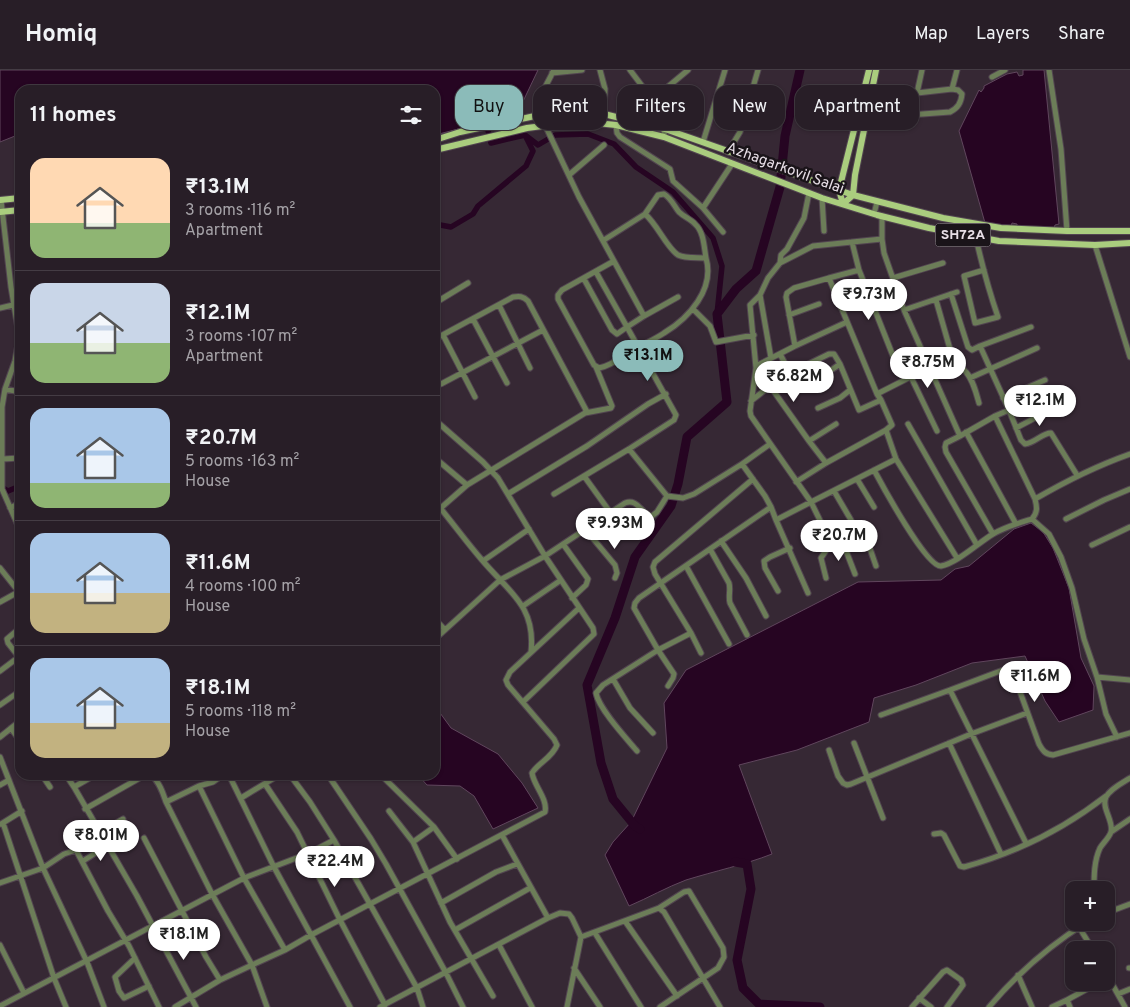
<!DOCTYPE html>
<html lang="en">
<head>
<meta charset="utf-8">
<style>
  body { margin:0; font-family:Overpass,sans-serif; background:#30272f; color:#f1f3f6; height:100vh; display:flex; flex-direction:column; font-size:19px; white-space:nowrap }
  * { box-sizing:border-box; margin:0 }
  p { font-size:16px; color:#a5a2a7 }
  .icon { flex:none; width:28px; height:28px; fill:none; stroke:currentColor; stroke-width:2; stroke-linecap:round; stroke-linejoin:round }
  .map { position:relative; flex:1; overflow:hidden }
  .panel { position:absolute; left:15px; top:15px; width:425px; height:695px; display:flex; flex-direction:column; background:#281e27; border-radius:15px; box-shadow:0 1px 4px #0004,0 0 0 1px #443c44 }
  .panel>* { flex:none }
  .hud { position:absolute; left:455px; top:15px; width:475px; height:45px; display:flex; gap:10px }
  .buttons { position:absolute; left:1065px; top:811px; display:grid; gap:10px }
  .buttons a { display:grid; place-items:center; width:50px; height:50px; border-radius:10px; background:#281e27; box-shadow:0 1px 4px #0004,0 0 0 1px #443c44; font-size:25px }
  .price { position:absolute; translate:-50% -42px; padding:0 11px; border-radius:18px; background:#fff; color:#222; font-size:16px; line-height:32px; filter:drop-shadow(0 1px 2px #0008) }
  .price::after { content:''; position:absolute; left:50%; top:30px; width:15px; height:11px; margin-left:-8px; background:inherit; clip-path:polygon(0 0,100% 0,50% 100%) }
  .price.selected { background:#8bbbb9; color:#111 }
  ul { padding:0; list-style:none }
  li { display:flex; align-items:center; gap:15px; height:125px; padding:0 15px }
  li+li { border-top:1px solid #443c44 }
  li span { display:grid; place-items:center; flex:none; width:140px; height:100px; border-radius:15px; color:#555 }
  li>.icon { margin-inline-start:auto }
  span .icon { width:60px; height:60px; fill:#fffc; stroke-width:1 }
  li b { font-size:21px }
  h2 { display:flex; justify-content:space-between; align-items:center; height:60px; padding:0 15px; font-size:21px }
  .chip { padding:0 18px; border-radius:15px; background:#281e27; box-shadow:0 1px 4px #0004,0 0 0 1px #443c44; font-size:18px; line-height:45px }
  .chip.selected { background:#8bbbb9; color:#111 }
  header { display:flex; align-items:center; gap:30px; box-sizing:border-box; height:70px; padding:0 25px; background:#281e27; border-bottom:1px solid #443c44 }
  header strong { font-size:24px }
  nav { display:flex; gap:28px; margin-inline-start:auto; font-size:18px }
  .map>svg:first-child { display:block }
  .water { fill:#260522; stroke:#60465d }
  .lines { fill:none; stroke-linecap:round; stroke-linejoin:round }
  .canal { stroke:#260522; stroke-width:5.5 }
  .river { stroke:#260522; stroke-width:9 }
  .minor-casing { stroke:#524550; stroke-width:7 }
  .major-casing { stroke:#524550; stroke-width:8 }
  .minor { stroke:#6c7d58; stroke-width:5 }
  .major { stroke:#aacd7e; stroke-width:6 }
  .labels { text-anchor:middle; dominant-baseline:central; stroke-width:5; stroke-linejoin:round; paint-order:stroke }
  .shield { fill:#1a1419; stroke:#aaa1a8; stroke-width:1 }
  .shield-label { font-size:14px; font-weight:bold; fill:#e7dee6 }
  .street-label { font-size:15px; fill:#e7dee6; stroke:#1a1419 }
</style>
</head>
<body>
<header>
<strong>Homiq</strong>
<nav><a>Map</a><a>Layers</a><a>Share</a></nav>
</header>
<div class="map">
<svg width="1130" height="937" viewBox="0 0 1130 937">
  <rect width="100%" height="100%" fill="#362834"/>
  <!-- water -->
  <path class="water" d="M0,0H538L517,44L435,65V20H197L196,16L179,20H20V64L0,72Z
    M1023,0H1044L1059,154L1055,155L1054,158L1017,156V154L1012,153L1011,156L985,153L959,61L979,20L981,22L984,18V16L1007,4L1017,2L1019,6L1023,5Z
    M1031,453L1043,462L1053,478L1069,518L1081,588L1094,616L1093,640L1059,652L1045,631L1025,586L972,593L916,615L874,628L869,652L797,680L739,695L772,784C744,795 715,801 686,810C667,817 648,828 629,836L605,785L613,772L631,752L667,678L664,633L686,600L858,512L941,510L955,499L969,496L1014,459Z
    M435,636L451,658L498,684L522,713L538,738L493,759L474,726L460,716L427,715L418,705H435Z"/>
  <g class="lines">
    <!-- canal -->
    <path class="canal" d="M525,65L538,75L555,65L588,64L614,74L636,97L673,122L713,168L722,196L717,244
      M435,154L451,157L473,144L478,136L526,96L533,81L525,65L491,73L486,52L488,45
      M0,416L8,421L20,416"/>
    <!-- river -->
    <path class="river" d="M640,759L635,756L613,729L601,693L587,615L615,548L635,487L671,436L678,414L687,367L727,332L717,244L736,219L756,201L780,117L785,66L800,0
      M735,792L747,794L751,819L737,890L743,918L759,934L820,937"/>
    <!-- minor casing -->
    <g class="minor-casing">
      <path id="minor" d="M554,0L541,25L535,46L545,55L579,127L644,246L627,257L676,345L674,350L629,379L667,426
        M600,0L605,19L604,44
        M630,0L661,41L665,48L664,67
        M1049,0L1061,79L1067,161
        M552,3L582,0
        M992,7L1005,0
        M952,19L957,0
        M652,30L688,0
        M863,31L917,23
        M909,45L950,42C958,38 961,33 962,24L958,20L952,19L917,23L922,0
        M616,55L617,63L620,67L670,99L673,111L703,138L723,162
        M703,72L725,0
        M728,82L740,62L758,0
        M569,105L604,75
        M809,123L804,148L787,179L781,185L780,193L768,208L760,225L750,235L756,298L750,341L751,346L811,432L896,389
        M822,128L824,161
        M1,130L11,217L18,259V274L15,291L5,319L2,337V419L20,460
        M703,138L732,94
        M645,144L658,125L664,124C672,129 674,136 679,142C684,147 691,149 695,154C704,162 704,177 706,188
        M874,144L877,132
        M882,146V169L884,183L904,240L960,366L995,346L1035,429
        M976,168C982,195 989,221 998,247L975,253L964,206L984,200
        M604,170L645,144C657,154 667,178 678,185C686,189 698,187 706,188C715,219 689,248 664,263C654,270 643,274 633,280C623,286 611,296 599,298L594,295L558,229V225L562,220L614,191
        M1095,175L1130,287
        M780,193L813,176L852,172
        M859,200L897,296
        M893,208L943,193
        M584,209L612,260L617,264L627,257L596,202
        M951,224L968,277L972,280L980,276
        M760,225L771,288
        M936,230L952,286C955,293 961,296 966,302C973,310 976,322 979,333
        M435,233L468,213
        M499,235L530,298
        M0,238L13,235
        M693,239L710,256L716,272L754,265
        M904,240L957,222
        M789,245L819,234
        M644,246L678,227
        M473,249L507,313
        M443,265L475,327
        M435,269L513,227C519,226 523,226 528,231L586,340L585,343L467,415L435,443
        M795,276L847,252
        M780,284L790,303
        M756,296L795,276L786,227L787,223L794,218L829,208
        M911,307L937,361
        M970,308L1037,278
        M435,311L438,314H441L543,260
        M770,316L790,303L829,284H834L840,294L859,340L881,330L892,355L886,360
        M798,316L827,303L840,294
        M5,319L20,322
        M877,324L930,297
        M1003,328L1045,310
        M881,330L877,324L829,208L859,200L852,172L882,169
        M751,331L770,316L809,371L826,393
        M818,338L840,328L850,320
        M1009,340L980,276L1031,257
        M585,343L611,338L612,336L596,297
        M995,346L1009,340L1021,370L1025,374C1035,373 1042,363 1051,363L1077,405
        M435,350L483,392L498,408L545,486L500,510L435,569
        M908,354L977,475
        M1016,358L1054,338
        M966,362L1016,454
        M960,366L946,373L945,377L946,382L993,464
        M809,371L836,354
        M770,374L742,394L765,426L771,437
        M435,388L467,415
        M3,389L20,388
        M874,400C882,415 927,498 941,496C957,493 978,473 993,464C1005,457 1019,453 1032,449C1038,442 1037,437 1035,429C1066,411 1096,396 1130,384
        M857,409L874,437
        M796,412L826,393L886,360L896,389L957,488
        M834,421L851,450
        M508,424L587,376L648,334L666,324
        M554,424L584,406
        M10,438L20,433
        M441,439C455,456 468,474 482,490C509,522 536,536 531,582
        M610,442L584,406L629,379
        M1032,449L1049,464L1061,487L1072,518L1084,569L1097,607L1106,644L1117,667
        M1066,449L1104,430L1130,419
        M776,450L808,523
        M585,459L615,495L617,503L615,508
        M721,471L746,508L766,546
        M843,473L855,504
        M563,474L588,509L586,515L572,528
        M1092,475L1130,457
        M833,477L855,467L863,465L867,470L876,496
        M710,479L729,513C731,520 728,526 730,533L747,565
        M483,491L529,459
        M686,496L729,574
        M0,498L19,522
        M778,521L765,498L764,491L770,487L790,478
        M0,532L20,521
        M523,536L561,510
        M435,549L445,560
        M691,563L701,583
        M19,587L8,573L7,569L20,558
        M0,601L20,586
        M1097,607L1130,610
        M613,609L630,638L653,663
        M668,616L673,608L674,604L658,580L691,563L655,504L653,497L655,492L753,409
        M950,620L1011,597L1039,674C1043,681 1045,684 1053,685L1130,663
        M523,632L594,564L593,558L545,486L625,433C638,428 641,444 652,446L657,442L667,426L683,428L694,424L742,394
        M0,635L20,621
        M881,645L950,620L1026,773
        M11,658L20,671
        M0,667L20,651
        M854,673L883,748
        M949,673L1001,784
        M829,680L838,706L843,713L847,715L851,714L971,664L1027,643
        M637,681C626,668 599,639 596,623L603,615L658,580L634,538L635,533L639,528L771,437L776,450L811,432L833,477L827,479L821,488L826,508
        M0,687L43,798L87,892L104,937
        M42,705L50,717
        M66,705L74,717
        M95,705L74,717L100,762L123,749
        M151,705C159,711 163,723 166,732L212,824L252,895L285,880L311,865L350,937
        M229,705L274,797L311,865L545,742C548,729 534,716 532,703C539,692 552,688 557,675L554,669L508,615L506,610L510,602L579,538
        M328,705L371,769L386,794L446,903L463,937
        M381,705L434,757L457,789
        M265,714L297,762L340,850L385,935
        M0,715L9,710
        M199,716L244,808L285,880
        M241,728L279,705
        M166,732L199,716L213,712L223,705
        M85,739L145,705
        M389,741L413,772L450,852L493,926
        M3,753L54,908L66,937
        M1,754L22,741
        M100,762L137,826L196,937
        M1111,762L1130,749
        M934,764L941,763L944,765L960,796L964,797C1015,783 1065,758 1106,726
        M502,765L548,848
        M144,768L206,887L220,910
        M334,770L417,918L423,937
        M413,772L434,757
        M83,791L108,775
        M0,813L43,798L64,784L76,780L108,841L129,876L159,937
        M1094,820C1094,806 1094,791 1100,778C1103,773 1109,768 1111,762C1114,751 1101,738 1106,727C1110,719 1122,713 1130,708
        M441,833L496,802L517,794
        M659,838L684,822L689,821L723,878L724,887L718,898L660,937
        M1106,843L1130,834
        M625,851L677,926
        M1079,857L1093,880
        M455,860L530,818
        M595,863L641,937
        M0,875L24,923
        M499,875L532,937
        M135,888L115,907L119,921L124,928L149,916
        M574,898L600,937
        M1129,898H1130
        M1106,903L1125,937
        M1018,905L1032,937
        M1118,924L1130,919
        M919,928L931,937
        M1067,930L1100,912
        M0,936L244,808L307,784L334,770L310,732L290,705
        M175,937L220,910L252,895L267,937
        M380,937L548,848L560,843L569,844L572,848L581,867L659,838L664,842L720,937
        M567,937L581,867
        M912,937L943,902L947,900L961,910L963,915L947,937
        M989,937C1017,904 1050,875 1087,852
        M1052,937L1067,930L1070,937"/>
    </g>
    <!-- major casing -->
    <g class="major-casing">
      <path id="major" d="M869,0L839,120L843,134L853,125L855,105L876,0
        M435,70L460,62L535,46L558,43L604,44L665,59L853,125L943,148L1001,158L1067,161H1130
        M435,80L527,58L566,53L587,52L616,55L664,67L822,128L877,145L929,158L999,171L1095,175L1130,173
        M0,130L20,128
        M0,142L20,140"/>
    </g>
    <!-- minor -->
    <use href="#minor" class="minor"/>
    <!-- major -->
    <use href="#major" class="major"/>
  </g>
  <g class="labels">
    <!-- shield labels -->
    <rect class="shield" x="935.5" y="153.5" width="55" height="23" rx="4"/>
    <g class="shield-label">
      <text x="963" y="165">SH72A</text>
    </g>
    <!-- street labels -->
    <g class="street-label">
      <text transform="translate(785 99) rotate(20)">Azhagarkovil Salai</text>
    </g>
  </g>
</svg>
<div class="buttons">
<a>+</a>
<a>−</a>
</div>
<b class="price" style="left:869px;top:251px">₹9.73M</b>
<b class="price selected" style="left:648px;top:312px">₹13.1M</b>
<b class="price" style="left:928px;top:319px">₹8.75M</b>
<b class="price" style="left:794px;top:333px">₹6.82M</b>
<b class="price" style="left:1040px;top:357px">₹12.1M</b>
<b class="price" style="left:615px;top:480px">₹9.93M</b>
<b class="price" style="left:839px;top:492px">₹20.7M</b>
<b class="price" style="left:1035px;top:633px">₹11.6M</b>
<b class="price" style="left:101px;top:792px">₹8.01M</b>
<b class="price" style="left:335px;top:818px">₹22.4M</b>
<b class="price" style="left:184px;top:891px">₹18.1M</b>
<div class="hud">
<a class="chip selected">Buy</a>
<a class="chip">Rent</a>
<a class="chip">Filters</a>
<a class="chip">New</a>
<a class="chip">Apartment</a>
</div>
<section class="panel">
<h2>11 homes<svg class="icon" aria-label="filters" viewBox="0 0 24 24"><path d="M4 7h16M4 17h16"/><circle cx="9" cy="7" r="2"/><circle cx="15" cy="17" r="2"/></svg></h2>
<ul>
<li><span style="background:linear-gradient(#ffd9b3 65%,#8fb573 0)"><svg class="icon" aria-label="home" viewBox="0 0 24 24"><path d="M3 11l9-7 9 7M6 9v11h12V9"/></svg></span><div><b>₹13.1M</b><p>3 rooms · 116 m²</p><p>Apartment</p></div></li>
<li><span style="background:linear-gradient(#c9d6e8 60%,#8fb573 0)"><svg class="icon" aria-label="home" viewBox="0 0 24 24"><path d="M3 11l9-7 9 7M6 9v11h12V9"/></svg></span><div><b>₹12.1M</b><p>3 rooms · 107 m²</p><p>Apartment</p></div></li>
<li><span style="background:linear-gradient(#a9c7e8 75%,#8fb573 0)"><svg class="icon" aria-label="home" viewBox="0 0 24 24"><path d="M3 11l9-7 9 7M6 9v11h12V9"/></svg></span><div><b>₹20.7M</b><p>5 rooms · 163 m²</p><p>House</p></div></li>
<li><span style="background:linear-gradient(#a9c7e8 60%,#c2b280 0)"><svg class="icon" aria-label="home" viewBox="0 0 24 24"><path d="M3 11l9-7 9 7M6 9v11h12V9"/></svg></span><div><b>₹11.6M</b><p>4 rooms · 100 m²</p><p>House</p></div></li>
<li><span style="background:linear-gradient(#a9c7e8 65%,#c2b280 0)"><svg class="icon" aria-label="home" viewBox="0 0 24 24"><path d="M3 11l9-7 9 7M6 9v11h12V9"/></svg></span><div><b>₹18.1M</b><p>5 rooms · 118 m²</p><p>House</p></div></li>
</ul>
</section>
</div>
</body>
</html>
